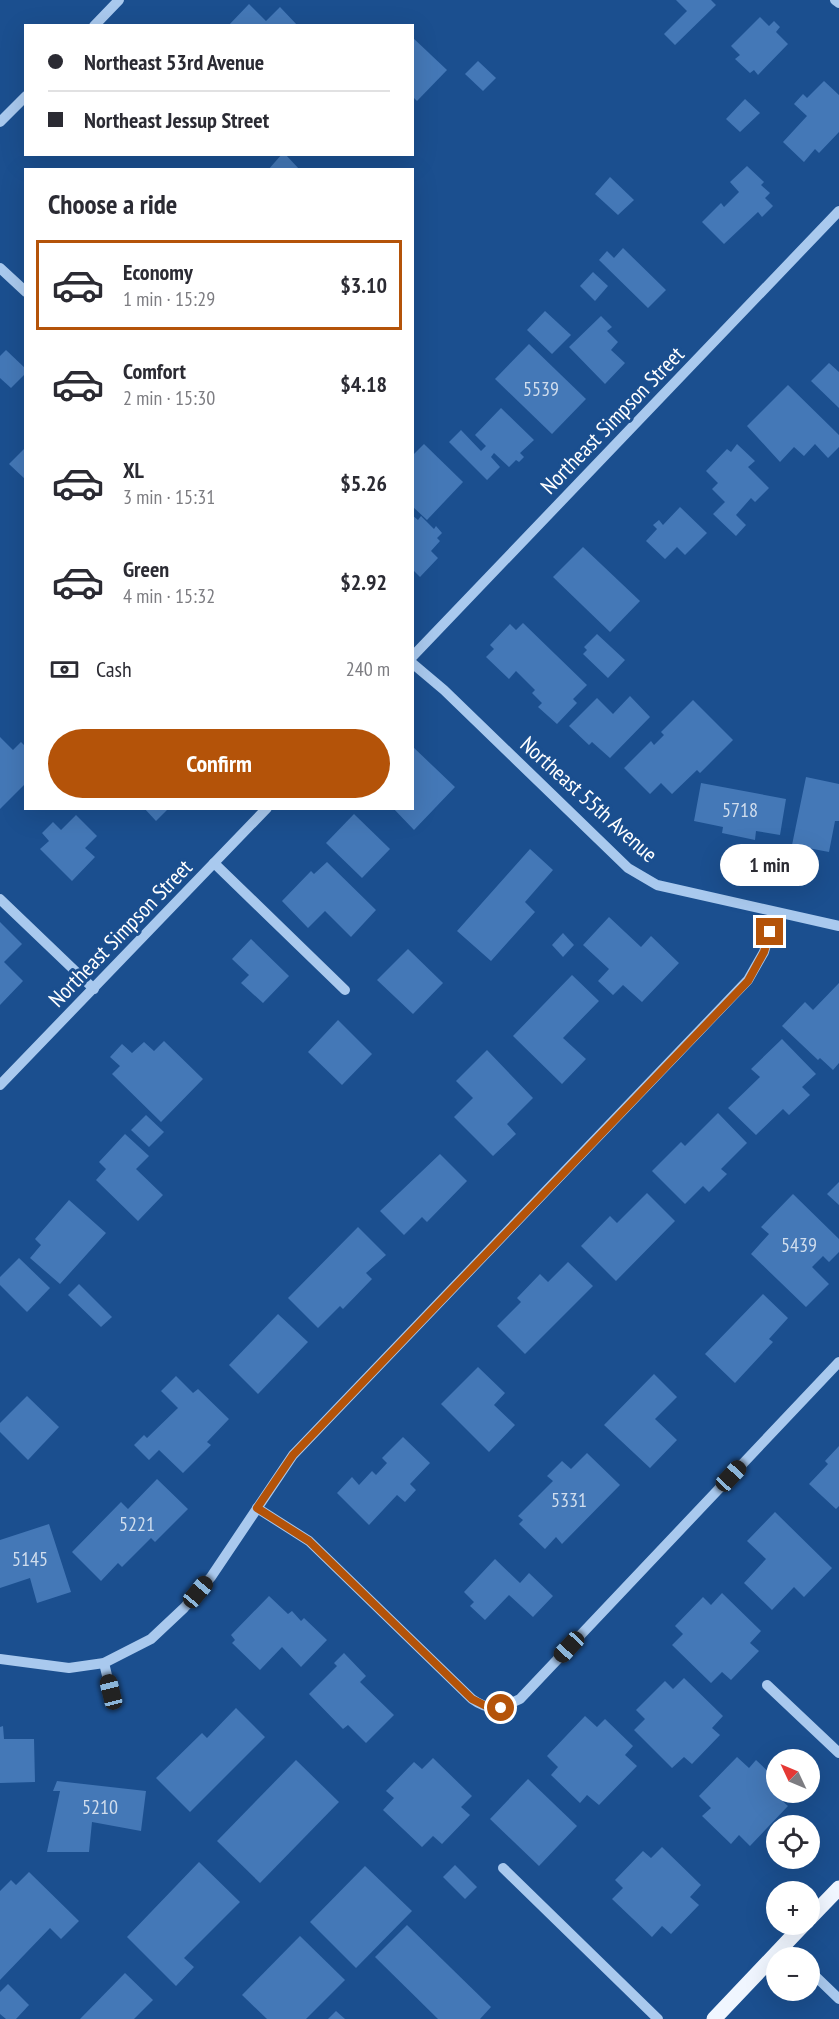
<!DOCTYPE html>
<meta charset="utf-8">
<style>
body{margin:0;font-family:"PT Sans Narrow",sans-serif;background:#f7f7f7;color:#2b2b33;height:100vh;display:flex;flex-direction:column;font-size:22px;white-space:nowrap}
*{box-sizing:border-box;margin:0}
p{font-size:20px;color:#7c7c81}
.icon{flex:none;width:33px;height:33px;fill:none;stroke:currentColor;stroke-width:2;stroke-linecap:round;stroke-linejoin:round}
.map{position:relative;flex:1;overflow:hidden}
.side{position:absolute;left:24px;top:168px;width:390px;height:642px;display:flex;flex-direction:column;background:#fff;border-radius:0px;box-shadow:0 6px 24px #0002}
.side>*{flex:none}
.guide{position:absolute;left:24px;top:24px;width:390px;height:132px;border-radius:0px;box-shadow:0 6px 24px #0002;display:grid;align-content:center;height:132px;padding:0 24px;background:#fff}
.needle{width:39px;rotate:314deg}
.fabs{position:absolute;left:766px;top:1749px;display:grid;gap:12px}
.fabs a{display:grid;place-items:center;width:54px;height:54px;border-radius:50%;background:#fff;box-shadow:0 6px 24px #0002;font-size:30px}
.end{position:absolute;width:27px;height:27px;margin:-14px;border:8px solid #b45309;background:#fff;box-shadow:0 0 0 3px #fff}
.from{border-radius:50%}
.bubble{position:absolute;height:42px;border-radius:21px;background:#fff;box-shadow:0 6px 24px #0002;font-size:20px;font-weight:700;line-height:42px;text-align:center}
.car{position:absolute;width:18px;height:36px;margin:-18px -9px;border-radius:8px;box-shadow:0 0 4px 2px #0007;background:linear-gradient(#222 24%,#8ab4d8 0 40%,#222 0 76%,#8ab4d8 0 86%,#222 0)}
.guide b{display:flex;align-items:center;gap:21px;height:57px;font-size:22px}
.guide b+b{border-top:2px solid #e1e1e2}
.guide i{width:15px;height:15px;background:#2b2b33}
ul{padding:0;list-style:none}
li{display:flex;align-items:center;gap:18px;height:90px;margin:0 12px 9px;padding:0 12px;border:3px solid transparent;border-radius:0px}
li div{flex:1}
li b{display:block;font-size:22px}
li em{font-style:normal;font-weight:700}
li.selected{border-color:#b45309}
li>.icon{width:54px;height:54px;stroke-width:1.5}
h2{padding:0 24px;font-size:27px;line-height:72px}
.pay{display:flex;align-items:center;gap:15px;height:66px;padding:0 24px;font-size:22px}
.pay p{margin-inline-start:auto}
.action{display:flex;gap:12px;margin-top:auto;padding:12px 24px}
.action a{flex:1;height:69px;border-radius:36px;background:#b45309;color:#fff;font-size:24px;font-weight:700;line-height:69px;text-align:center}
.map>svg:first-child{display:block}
.building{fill:#4478b7}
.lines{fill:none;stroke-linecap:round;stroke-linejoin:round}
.minor{stroke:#a9c9ee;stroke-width:10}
.major{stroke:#f0f6ff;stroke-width:15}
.route{stroke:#b45309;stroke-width:8}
.labels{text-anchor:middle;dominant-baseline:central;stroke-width:6;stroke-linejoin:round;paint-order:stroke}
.number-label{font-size:20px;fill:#d0dded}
.street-label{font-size:22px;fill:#fff;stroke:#1b4f8f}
</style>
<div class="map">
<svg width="839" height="2019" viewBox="0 0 839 2019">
<rect width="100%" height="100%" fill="#1b4f8f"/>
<!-- building -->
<g class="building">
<polygon points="676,0 711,0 716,5 675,45 664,34 687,11"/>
<polygon points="249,4 266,21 280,7 298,26 228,26"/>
<polygon points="760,17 769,26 774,21 780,27 776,32 788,44 758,75 754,70 750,73 735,59 740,55 731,46"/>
<polygon points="412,37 447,70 417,101 412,96"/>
<polygon points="478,61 496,78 483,91 465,74"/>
<polygon points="824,81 839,95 839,132 819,153 815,149 804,162 783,142 807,116 794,104 803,94 807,98"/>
<polygon points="745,99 760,113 740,132 726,119"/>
<polygon points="282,154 285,154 300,170 268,170"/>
<polygon points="747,166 764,182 761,185 770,193 765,198 773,206 762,217 758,212 724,244 702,222 721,203 724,207 739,192 730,182"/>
<polygon points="610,177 634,200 618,215 595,194"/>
<polygon points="623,248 666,290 648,308 599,260 607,251 614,258"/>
<polygon points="593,272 608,286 595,301 580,286"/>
<polygon points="545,311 571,335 552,354 527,330"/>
<polygon points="601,316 612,327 607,331 618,342 611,350 625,363 605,384 569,347"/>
<polygon points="529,344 586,399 552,434 495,379"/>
<polygon points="6,350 26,369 26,373 11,388 0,378 0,356"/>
<polygon points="829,363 839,372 839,408 811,381"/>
<polygon points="788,385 839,435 839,447 828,458 815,444 804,456 794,447 780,462 747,426"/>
<polygon points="501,408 534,440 520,453 524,457 519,462 516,460 509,467 494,453 491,457 500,467 487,480 449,442 461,430 481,451 486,446 475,435"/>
<polygon points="424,444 463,482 427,520 412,506 412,456"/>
<polygon points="737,444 755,461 748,467 769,488 755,502 751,498 736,515 746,525 736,536 713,514 725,502 712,489 718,483 706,471 727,449 731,452"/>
<polygon points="26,447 26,480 9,464"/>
<polygon points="680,507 707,533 685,555 677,547 665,559 646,541 657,529 653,525 659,520 663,525"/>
<polygon points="412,515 418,520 421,516 434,529 436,526 442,533 437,538 440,541 431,551 438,558 420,577 412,569"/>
<polygon points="583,547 640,601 610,632 553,577"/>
<polygon points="523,623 587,685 573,699 577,703 557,724 538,707 542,703 532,693 535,690 516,671 509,679 486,657 494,649 490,645 510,624 516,630"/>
<polygon points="597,634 625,660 608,678 583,654 587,650 584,647"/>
<polygon points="630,696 650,717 610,758 592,742 589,745 569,726 597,698 613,714"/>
<polygon points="693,700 733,740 700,773 697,770 672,794 661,783 650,794 624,768 651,741 654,745 664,735 661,732"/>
<polygon points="0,737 13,750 21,742 26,747 26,783 0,809"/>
<polygon points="412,746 455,787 414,830 393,808 412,808"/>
<polygon points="806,777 839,784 839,821 835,821 829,852 792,845"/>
<polygon points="701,783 786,799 780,835 756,831 755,840 722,833 723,827 694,821"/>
<polygon points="144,808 169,808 156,821"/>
<polygon points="354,814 390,849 362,878 326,843"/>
<polygon points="76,815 97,836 85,848 95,857 72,881 40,849 49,841 42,833 53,822 61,830"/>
<polygon points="530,849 553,870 525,902 535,912 491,961 457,931"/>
<polygon points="327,862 376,910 351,937 325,911 308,928 282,901 311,871 314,874"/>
<polygon points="609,917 641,947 651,936 679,963 642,1002 623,985 613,995 598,981 609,969 583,945"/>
<polygon points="0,922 22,944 4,962 23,981 0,1005"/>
<polygon points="563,933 574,945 563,957 552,945"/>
<polygon points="251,939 289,976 263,1003 241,983 249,975 232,959"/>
<polygon points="408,949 443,983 413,1014 377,980"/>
<polygon points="572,975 599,1001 563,1038 586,1059 562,1084 513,1036"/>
<polygon points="839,983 839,1063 833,1070 820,1058 818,1060 782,1026 805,1002 813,1010"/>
<polygon points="338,1020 372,1054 342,1085 308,1052"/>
<polygon points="782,1039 816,1074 802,1087 810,1095 789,1115 783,1109 756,1135 728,1108 760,1077 751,1069"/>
<polygon points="164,1041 203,1079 161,1122 112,1074 120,1066 110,1057 122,1044 132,1053 144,1042 154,1051"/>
<polygon points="487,1050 533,1098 507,1124 516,1134 493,1156 454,1117 473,1098 456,1081"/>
<polygon points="718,1113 747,1143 721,1169 727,1174 709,1192 703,1186 685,1204 652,1171 681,1142 685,1146"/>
<polygon points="146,1115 164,1132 149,1147 131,1130"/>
<polygon points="125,1134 149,1156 136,1169 163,1195 138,1221 96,1180 106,1169 99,1162"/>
<polygon points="440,1154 467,1181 427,1222 422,1217 404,1235 380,1211"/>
<polygon points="839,1182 839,1205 827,1194"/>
<polygon points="647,1193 675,1221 616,1281 581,1246 610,1216 617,1223"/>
<polygon points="793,1194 839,1239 839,1252 829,1262 823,1256 812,1267 829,1284 806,1307 751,1254 769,1234 761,1227"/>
<polygon points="69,1200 106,1233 60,1284 30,1258 41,1245 35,1239"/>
<polygon points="358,1227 386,1255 366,1273 372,1279 343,1309 340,1306 318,1328 288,1298"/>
<polygon points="19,1258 50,1288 27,1312 0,1285 0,1277"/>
<polygon points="568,1262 593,1286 525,1354 497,1326 521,1302 517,1298 540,1274 548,1282"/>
<polygon points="79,1284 112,1317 101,1327 68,1295"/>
<polygon points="763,1294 788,1318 769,1339 773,1342 735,1383 705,1354"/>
<polygon points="278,1314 308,1342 258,1394 229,1365"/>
<polygon points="478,1367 505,1393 494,1405 515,1425 489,1452 441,1404"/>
<polygon points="654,1374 677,1397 655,1419 677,1440 650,1468 604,1425"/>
<polygon points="176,1376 193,1393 198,1389 229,1419 207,1442 211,1445 183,1473 159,1450 149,1460 134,1445 144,1435 147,1438 178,1408 161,1391"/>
<polygon points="27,1396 59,1427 28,1460 0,1432 0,1423"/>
<polygon points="403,1437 430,1463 410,1484 416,1490 405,1502 397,1495 369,1525 337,1493 352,1477 359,1485 372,1471 376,1475 387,1463 382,1458"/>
<polygon points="839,1446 839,1506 836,1509 809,1484 828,1464 825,1461"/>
<polygon points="587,1453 620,1485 562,1544 556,1537 545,1549 519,1524 523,1520 518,1516 553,1481 547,1476 562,1461 571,1469"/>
<polygon points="157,1479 188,1509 155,1542 151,1538 122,1567 118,1563 101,1581 72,1552 121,1502 128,1509"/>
<polygon points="775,1512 832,1568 804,1597 794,1587 772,1610 744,1583 766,1559 747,1541"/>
<polygon points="49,1524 71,1592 37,1603 30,1578 0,1588 0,1540"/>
<polygon points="495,1559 520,1583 529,1573 553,1596 533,1617 509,1595 485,1620 470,1606 474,1602 464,1592"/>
<polygon points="722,1593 761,1631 750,1643 759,1651 731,1680 722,1672 711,1683 672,1645 683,1634 675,1626 703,1597 711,1605"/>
<polygon points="269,1596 288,1614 292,1611 301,1621 304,1618 327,1640 301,1667 282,1647 260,1670 232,1643 235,1640 231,1635"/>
<polygon points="344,1653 366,1676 360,1682 394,1715 366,1743 348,1725 343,1729 309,1694 337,1666 334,1663"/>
<polygon points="684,1678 723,1716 712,1728 720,1735 692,1764 684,1757 672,1768 634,1730 645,1719 636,1710 665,1681 673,1689"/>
<polygon points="236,1708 265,1737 190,1812 156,1778 202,1733 207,1738"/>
<polygon points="585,1716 597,1727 605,1719 633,1746 625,1755 637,1766 599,1805 587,1795 580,1803 551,1775 558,1767 547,1756"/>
<polygon points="3,1726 4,1739 34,1739 35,1782 0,1783 0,1727"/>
<polygon points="737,1757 749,1768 756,1760 777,1780 777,1792 781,1792 777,1796 788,1806 750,1846 739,1835 731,1844 702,1816 711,1808 699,1796"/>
<polygon points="433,1758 472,1796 461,1807 470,1815 442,1844 433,1836 422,1847 383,1810 394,1798 386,1791 414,1762 422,1769"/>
<polygon points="296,1760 339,1802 260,1883 217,1841"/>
<polygon points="528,1779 577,1826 539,1866 490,1819"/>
<polygon points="57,1781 146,1791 141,1831 92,1822 89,1852 47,1852 60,1791 53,1791"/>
<polygon points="662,1847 701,1885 690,1897 699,1905 671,1934 662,1926 652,1937 612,1899 623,1888 615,1880 643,1851 651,1858"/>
<polygon points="199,1862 240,1902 184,1958 194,1967 176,1986 127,1937"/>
<polygon points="455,1865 477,1887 465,1899 443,1877"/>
<polygon points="365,1866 412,1911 356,1968 310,1922"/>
<polygon points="29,1872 79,1921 61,1939 50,1928 0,1980 0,1891 11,1880 16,1885"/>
<polygon points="407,1925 491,2007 480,2019 438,2019 375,1957"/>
<polygon points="300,1936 345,1980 306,2019 267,2019 242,1995"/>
<polygon points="125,1973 153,2000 134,2019 80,2019"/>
<polygon points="8,1984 29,2005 16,2019 6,2019 0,2014 0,1992"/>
<polygon points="336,2011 345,2019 328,2019"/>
</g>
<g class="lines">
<!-- minor -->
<g class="minor">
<polyline points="835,0 839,3"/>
<polyline points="94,26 119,0"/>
<polyline points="0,122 26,96"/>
<polyline points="0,268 26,292"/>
<polyline points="412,657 839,211"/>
<polyline points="412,663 444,690 628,868 657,885 839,926"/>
<polyline points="214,863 345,990"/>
<polyline points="0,899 94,989"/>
<polyline points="0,1085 267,808"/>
<path d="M257,1508L309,1541L472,1699C490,1712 501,1708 520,1699L839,1362"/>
<polyline points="0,1659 69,1668 104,1663 151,1639 184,1608 211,1577 293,1455 748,980 764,952 775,913"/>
<polyline points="104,1663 111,1692"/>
<polyline points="767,1685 839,1753"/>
<polyline points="503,1868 658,2019"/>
<polyline points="784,1945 796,1958"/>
<polyline points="810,1971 839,1999"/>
</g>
<!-- major -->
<g class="major">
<polyline points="810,1918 839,1888"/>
<polyline points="714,2019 804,1924"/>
</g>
</g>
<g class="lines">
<!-- route -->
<polyline class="route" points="501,1708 492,1709 472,1699 309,1541 257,1508 293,1455 748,981 764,952 770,932"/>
</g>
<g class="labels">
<!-- number labels -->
<g class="number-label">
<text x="541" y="389">5539</text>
<text x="740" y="810">5718</text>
<text x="799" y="1245">5439</text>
<text x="569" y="1500">5331</text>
<text x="137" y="1524">5221</text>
<text x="30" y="1559">5145</text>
<text x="100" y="1807">5210</text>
</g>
<!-- street labels -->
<g class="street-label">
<text transform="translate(612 420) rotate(-46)">Northeast Simpson Street</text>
<text transform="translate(589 799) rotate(42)">Northeast 55th Avenue</text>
<text transform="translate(120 933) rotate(-46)">Northeast Simpson Street</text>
</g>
</g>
</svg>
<div class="fabs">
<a><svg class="needle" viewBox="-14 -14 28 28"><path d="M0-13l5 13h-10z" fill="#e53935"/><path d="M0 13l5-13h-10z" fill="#7c7c81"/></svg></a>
<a><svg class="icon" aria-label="locate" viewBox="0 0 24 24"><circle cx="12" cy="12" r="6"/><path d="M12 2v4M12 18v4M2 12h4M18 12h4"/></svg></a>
<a>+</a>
<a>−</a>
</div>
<i class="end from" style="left:501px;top:1708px"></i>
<i class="end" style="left:770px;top:932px"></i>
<div class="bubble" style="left:720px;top:844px;width:99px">1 min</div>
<i class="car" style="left:731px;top:1476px;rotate:43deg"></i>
<i class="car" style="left:198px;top:1592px;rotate:40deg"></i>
<i class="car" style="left:569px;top:1647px;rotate:223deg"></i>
<i class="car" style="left:111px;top:1692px;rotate:346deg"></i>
<div class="guide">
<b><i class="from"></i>Northeast 53rd Avenue</b>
<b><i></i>Northeast Jessup Street</b>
</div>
<section class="side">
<h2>Choose a ride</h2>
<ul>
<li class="selected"><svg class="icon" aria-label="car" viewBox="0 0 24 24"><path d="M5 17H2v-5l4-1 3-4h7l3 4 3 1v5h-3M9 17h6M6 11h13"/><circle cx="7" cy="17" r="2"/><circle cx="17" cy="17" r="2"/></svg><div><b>Economy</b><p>1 min · 15:29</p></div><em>$3.10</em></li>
<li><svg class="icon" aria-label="car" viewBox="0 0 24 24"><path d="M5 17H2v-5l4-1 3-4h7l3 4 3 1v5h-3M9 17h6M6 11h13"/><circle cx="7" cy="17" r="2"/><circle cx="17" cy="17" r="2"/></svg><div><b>Comfort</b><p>2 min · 15:30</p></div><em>$4.18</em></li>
<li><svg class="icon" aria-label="car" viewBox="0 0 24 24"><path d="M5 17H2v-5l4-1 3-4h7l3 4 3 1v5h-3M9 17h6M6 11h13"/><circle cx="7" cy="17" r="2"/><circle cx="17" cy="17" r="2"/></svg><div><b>XL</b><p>3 min · 15:31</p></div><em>$5.26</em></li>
<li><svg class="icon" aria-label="car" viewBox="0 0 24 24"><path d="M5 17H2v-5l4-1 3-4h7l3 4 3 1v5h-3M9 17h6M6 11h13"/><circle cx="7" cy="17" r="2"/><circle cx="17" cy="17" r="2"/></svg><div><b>Green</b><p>4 min · 15:32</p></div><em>$2.92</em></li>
</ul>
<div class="pay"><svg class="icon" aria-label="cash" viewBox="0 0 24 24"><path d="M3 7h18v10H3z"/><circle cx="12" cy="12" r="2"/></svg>Cash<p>240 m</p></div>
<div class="action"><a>Confirm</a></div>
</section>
</div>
